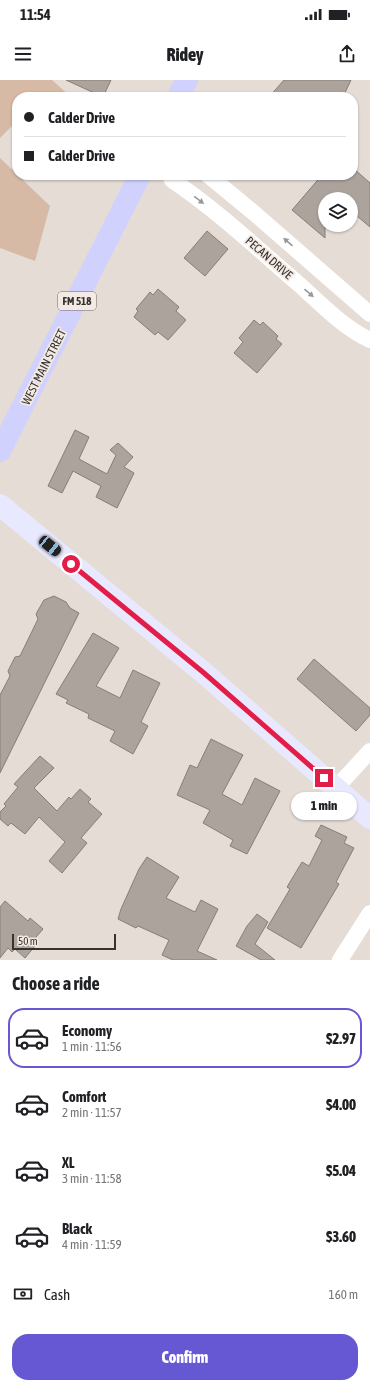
<!DOCTYPE html>
<meta charset="utf-8">
<style>
body{margin:0;font-family:"Asap Condensed",sans-serif;background:#f2f2f2;color:#202124;height:100vh;display:flex;flex-direction:column;font-size:15px;white-space:nowrap}
*{box-sizing:border-box;margin:0}
p{font-size:13px;color:#757577}
.icon{flex:none;width:22px;height:22px;fill:none;stroke:currentColor;stroke-width:2;stroke-linecap:round;stroke-linejoin:round}
.map{position:relative;height:880px;overflow:hidden}
.details{display:flex;flex-direction:column;background:#fff;flex:1}
.details>*{flex:none}
.hud{position:absolute;left:12px;top:12px;width:346px;height:88px;border-radius:16px;box-shadow:0 1px 3px #0004;display:grid;align-content:center;height:88px;padding:0 12px;background:#fff}
.fabs{position:absolute;left:318px;top:112px;display:grid;gap:8px}
.fabs a{display:grid;place-items:center;width:40px;height:40px;border-radius:50%;background:#fff;box-shadow:0 1px 3px #0004;font-size:20px}
.scale{position:absolute;left:12px;bottom:10px;width:104px;box-sizing:border-box;padding-left:4px;border:2px solid #363230;border-top:0;font-size:11px;line-height:14px;white-space:nowrap;color:#363230;-webkit-text-stroke:3px #f3eae3;paint-order:stroke}
.end{position:absolute;width:18px;height:18px;margin:-9px;border:5px solid #e11d48;background:#fff;box-shadow:0 0 0 2px #fff}
.from{border-radius:50%}
.bubble{position:absolute;height:28px;border-radius:14px;background:#fff;box-shadow:0 1px 3px #0004;font-size:13px;font-weight:800;line-height:28px;text-align:center}
.car{position:absolute;width:12px;height:24px;margin:-12px -6px;border-radius:5px;box-shadow:0 0 3px 1px #0007;background:linear-gradient(#222 24%,#8ab4d8 0 40%,#222 0 76%,#8ab4d8 0 86%,#222 0)}
.hud b{display:flex;align-items:center;gap:14px;height:38px;font-size:15px}
.hud b+b{border-top:1px solid #e0e0e0}
.hud i{width:10px;height:10px;background:#202124}
ul{padding:0;list-style:none}
li{display:flex;align-items:center;gap:12px;height:60px;margin:0 8px 6px;padding:0 4px;border:2px solid transparent;border-radius:16px}
li div{flex:1}
li b{display:block;font-size:15px}
li em{font-style:normal;font-weight:800}
li.current{border-color:#6658d2}
li>.icon{width:36px;height:36px;stroke-width:1.5}
h2{padding:0 12px;font-size:18px;line-height:48px}
.pay{display:flex;align-items:center;gap:10px;height:44px;padding:0 12px;font-size:15px}
.pay p{margin-inline-start:auto}
.primary-button{display:flex;gap:8px;margin-top:auto;padding:8px 12px}
.primary-button a{flex:1;height:46px;border-radius:16px;background:#6658d2;color:#fff;font-size:16px;font-weight:800;line-height:46px;text-align:center}
.status{display:flex;justify-content:space-between;align-items:center;height:28px;padding:0 20px;background:#fff;direction:ltr}
.status svg{height:11px;fill:currentColor}
header{display:flex;justify-content:space-between;align-items:center;height:52px;padding:0 12px;background:#fff;font-size:18px;font-weight:800}
.map>svg:first-child{display:block}
.green{fill:#d6baa5}
.building{fill:#aca39d;stroke:#867e78}
.lines{fill:none;stroke-linecap:round;stroke-linejoin:round}
.street{stroke:#fff;stroke-width:16}
.secondary{stroke:#e8e8fe;stroke-width:22}
.primary{stroke:#d1d1fd;stroke-width:22}
.oneway{fill:#9a9898}
.route{stroke:#e11d48;stroke-width:5}
.labels{text-anchor:middle;dominant-baseline:central;stroke-width:3.5;stroke-linejoin:round;paint-order:stroke}
.shield{fill:#f3eae3;stroke:#6f6966;stroke-width:1}
.shield-label{font-size:11px;font-weight:bold;fill:#363230}
.street-label{font-size:12px;fill:#363230;stroke:#f3eae3}
</style>
<div class="status"><b>11:54</b><svg viewBox="0 0 49 12"><path d="M0 12V9h3v3zM5 12V6h3v6zM10 12V3h3v9zM15 12V0h3v12zM26 1h20v11H26zM47 4h2v5h-2z"/></svg></div>
<header><svg class="icon" aria-label="menu" viewBox="0 0 24 24"><path d="M4 6h16M4 12h16M4 18h16"/></svg>Ridey<svg class="icon" aria-label="share" viewBox="0 0 24 24"><path d="M12 15V3M7 8l5-5 5 5M5 13v7h14v-7"/></svg></header>
<div class="map">
<svg width="370" height="880" viewBox="0 0 370 880">
<rect width="100%" height="100%" fill="#e5dcd6"/>
<!-- green -->
<g class="green">
<polygon points="0,0 52,0 71,17 17,17 17,41 0,58"/>
<polygon points="0,78 50,126 35,181 0,168"/>
</g>
<!-- building -->
<g class="building">
<polygon points="66,0 111,0 103,17"/>
<polygon points="284,0 351,0 343,17 269,17"/>
<polygon points="353,88 370,103 370,147 351,131 351,119 325,119 325,158 292,130 322,95 353,95"/>
<polygon points="207,151 228,169 205,196 184,178"/>
<polygon points="158,209 179,227 176,231 186,240 168,260 158,252 155,255 134,237 138,231 136,229 150,212 153,215"/>
<polygon points="254,240 260,245 263,242 278,256 276,259 282,264 257,293 234,273 243,262 239,258"/>
<polygon points="75,350 89,357 79,379 107,394 116,375 110,370 118,363 133,377 124,387 134,393 117,428 96,417 101,406 73,391 62,413 48,406"/>
<polygon points="54,516 66,522 70,528 79,533 0,693 0,615 10,596 8,591 15,577 20,576 38,539 36,534 44,520"/>
<polygon points="93,553 119,568 96,606 120,618 133,590 160,603 141,642 148,646 133,674 110,661 115,651 88,638 89,634 66,623 68,620 56,614"/>
<polygon points="314,579 370,628 370,635 356,651 297,599"/>
<polygon points="211,659 243,675 222,714 242,725 255,698 280,711 247,774 230,766 233,760 203,743 210,730 177,715 190,685 197,688"/>
<polygon points="40,676 54,688 34,708 57,731 69,717 71,719 80,709 91,719 88,722 102,734 81,758 87,763 62,793 49,781 65,762 39,737 25,754 11,743 8,746 0,739 0,732 6,726 4,724 18,707 14,704"/>
<polygon points="321,745 347,757 344,763 354,768 336,802 339,804 301,868 267,848 290,809 287,807 302,782 309,786 322,760 315,756"/>
<polygon points="147,777 179,797 166,818 195,832 201,820 218,829 197,871 217,880 173,880 162,875 169,860 138,846 136,848 118,839 121,829 139,789"/>
<polygon points="5,821 28,841 30,838 43,849 31,863 35,866 25,878 15,869 12,872 8,868 0,878 0,827"/>
<polygon points="257,834 268,842 255,864 275,880 261,880 236,866 247,846"/>
</g>
<g class="lines">
<!-- street -->
<g class="street">
<path d="M170,95L172,100C218,131 259,170 301,206C322,225 344,248 370,260"/>
<polyline points="208,95 254,133 370,234"/>
<polyline points="336,708 370,671"/>
<polyline points="340,880 370,833"/>
</g>
<!-- secondary -->
<polyline class="secondary" points="0,425 204,593 370,738"/>
<!-- primary -->
<g class="primary">
<polyline points="178,17 187,0"/>
<polyline points="0,371 140,95"/>
</g>
</g>
<!-- one-way arrows -->
<defs><path id="oneway-solid" d="M-6-.8H1V-3.2L6.5 0L1 3.2V.8H-6Z"/></defs>
<g class="oneway">
<use href="#oneway-solid" transform="translate(199 120) rotate(37)"/>
<use href="#oneway-solid" transform="translate(288 162) rotate(-139)"/>
<use href="#oneway-solid" transform="translate(309 213) rotate(41)"/>
</g>
<g class="lines">
<!-- route -->
<polyline class="route" points="71,484 204,593 324,698"/>
</g>
<g class="labels">
<!-- shield labels -->
<rect class="shield" x="58" y="212" width="38" height="18" rx="3"/>
<g class="shield-label">
<text x="77" y="221">FM 518</text>
</g>
<!-- street labels -->
<g class="street-label">
<text transform="translate(269 178) rotate(41)">PECAN DRIVE</text>
<text transform="translate(44 287) rotate(-63)">WEST MAIN STREET</text>
</g>
</g>
</svg>
<div class="fabs">
<a><svg class="icon" aria-label="layers" viewBox="0 0 24 24"><path d="M12 4l9 5-9 5-9-5zM3 14l9 5 9-5"/></svg></a>
</div>
<div class="scale">50 m</div>
<i class="end from" style="left:71px;top:484px"></i>
<i class="end" style="left:324px;top:698px"></i>
<div class="bubble" style="left:291px;top:712px;width:66px">1 min</div>
<i class="car" style="left:50px;top:466px;rotate:129deg"></i>
<div class="hud">
<b><i class="from"></i>Calder Drive</b>
<b><i></i>Calder Drive</b>
</div>
</div>
<section class="details">
<h2>Choose a ride</h2>
<ul>
<li class="current"><svg class="icon" aria-label="car" viewBox="0 0 24 24"><path d="M5 17H2v-5l4-1 3-4h7l3 4 3 1v5h-3M9 17h6M6 11h13"/><circle cx="7" cy="17" r="2"/><circle cx="17" cy="17" r="2"/></svg><div><b>Economy</b><p>1 min · 11:56</p></div><em>$2.97</em></li>
<li><svg class="icon" aria-label="car" viewBox="0 0 24 24"><path d="M5 17H2v-5l4-1 3-4h7l3 4 3 1v5h-3M9 17h6M6 11h13"/><circle cx="7" cy="17" r="2"/><circle cx="17" cy="17" r="2"/></svg><div><b>Comfort</b><p>2 min · 11:57</p></div><em>$4.00</em></li>
<li><svg class="icon" aria-label="car" viewBox="0 0 24 24"><path d="M5 17H2v-5l4-1 3-4h7l3 4 3 1v5h-3M9 17h6M6 11h13"/><circle cx="7" cy="17" r="2"/><circle cx="17" cy="17" r="2"/></svg><div><b>XL</b><p>3 min · 11:58</p></div><em>$5.04</em></li>
<li><svg class="icon" aria-label="car" viewBox="0 0 24 24"><path d="M5 17H2v-5l4-1 3-4h7l3 4 3 1v5h-3M9 17h6M6 11h13"/><circle cx="7" cy="17" r="2"/><circle cx="17" cy="17" r="2"/></svg><div><b>Black</b><p>4 min · 11:59</p></div><em>$3.60</em></li>
</ul>
<div class="pay"><svg class="icon" aria-label="cash" viewBox="0 0 24 24"><path d="M3 7h18v10H3z"/><circle cx="12" cy="12" r="2"/></svg>Cash<p>160 m</p></div>
<div class="primary-button"><a>Confirm</a></div>
</section>
